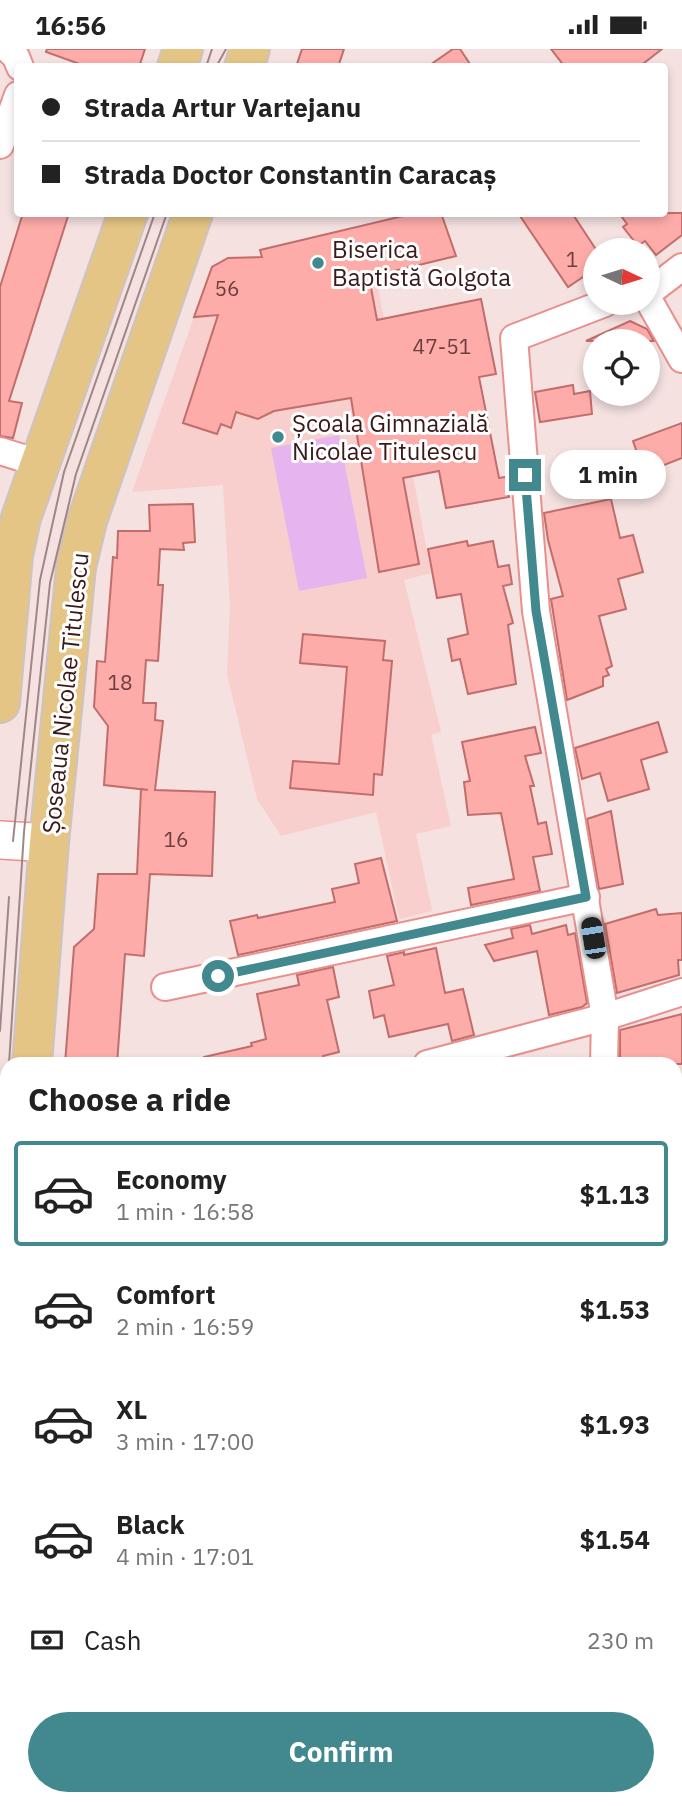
<!DOCTYPE html>
<meta charset="utf-8">
<style>
body{margin:0;font-family:"IBM Plex Sans",sans-serif;background:#f2f2f2;color:#222;height:100vh;display:flex;flex-direction:column;font-size:26px;white-space:nowrap}
*{box-sizing:border-box;margin:0}
p{font-size:23px;color:#767676}
.icon{flex:none;width:38px;height:38px;fill:none;stroke:currentColor;stroke-width:2;stroke-linecap:round;stroke-linejoin:round}
.map{position:relative;flex:1;overflow:hidden}
.side{position:absolute;left:0px;top:1008px;width:682px;height:749px;display:flex;flex-direction:column;background:#fff;border-radius:21px 21px 0 0;box-shadow:0 4px 10px #0003}
.side>*{flex:none}
.banner{position:absolute;left:14px;top:14px;width:654px;height:154px;border-radius:7px;box-shadow:0 4px 10px #0003;display:grid;align-content:center;height:154px;padding:0 28px;background:#fff}
.needle{width:46px;rotate:94deg}
.buttons{position:absolute;left:583px;top:189px;display:grid;gap:14px}
.buttons a{display:grid;place-items:center;width:77px;height:77px;border-radius:50%;background:#fff;box-shadow:0 4px 10px #0003;font-size:35px}
.end{position:absolute;width:32px;height:32px;margin:-16px;border:9px solid #41898e;background:#fff;box-shadow:0 0 0 4px #fff}
.from{border-radius:50%}
.bubble{position:absolute;height:49px;border-radius:24px;background:#fff;box-shadow:0 4px 10px #0003;font-size:23px;font-weight:700;line-height:49px;text-align:center}
.car{position:absolute;width:21px;height:42px;margin:-21px -10px;border-radius:9px;box-shadow:0 0 5px 2px #0007;background:linear-gradient(#222 24%,#8ab4d8 0 40%,#222 0 76%,#8ab4d8 0 86%,#222 0)}
.banner b{display:flex;align-items:center;gap:24px;height:66px;font-size:26px}
.banner b+b{border-top:2px solid #e0e0e0}
.banner i{width:18px;height:18px;background:#222}
ul{padding:0;list-style:none}
li{display:flex;align-items:center;gap:21px;height:105px;margin:0 14px 10px;padding:0 14px;border:4px solid transparent;border-radius:7px}
li div{flex:1}
li b{display:block;font-size:26px}
li em{font-style:normal;font-weight:700}
li.selected{border-color:#41898e}
li>.icon{width:63px;height:63px;stroke-width:1.5}
h2{padding:0 28px;font-size:32px;line-height:84px}
.pay{display:flex;align-items:center;gap:18px;height:77px;padding:0 28px;font-size:26px}
.pay p{margin-inline-start:auto}
.primary-button{display:flex;gap:14px;margin-top:auto;padding:14px 28px}
.primary-button a{flex:1;height:80px;border-radius:42px;background:#41898e;color:#fff;font-size:28px;font-weight:700;line-height:80px;text-align:center}
.status{display:flex;justify-content:space-between;align-items:center;height:49px;padding:0 35px;background:#fff;direction:ltr}
.status svg{height:19px;fill:currentColor}
.map>svg:first-child{display:block}
.built{fill:#f8cfcc}
.pitch{fill:#e6b4ee}
.building{fill:#feaca9;stroke:#c16d6b;stroke-width:2}
.lines{fill:none;stroke-linecap:round;stroke-linejoin:round}
.street-casing{stroke:#e8908e;stroke-width:30}
.secondary-casing{stroke:#e8908e;stroke-width:40}
.primary-casing{stroke:#ccc3c3;stroke-width:42}
.street{stroke:#fff;stroke-width:26}
.secondary{stroke:#fff;stroke-width:37}
.primary{stroke:#e4c585;stroke-width:38}
.tram{stroke:#a08686;stroke-width:2}
.route{stroke:#41898e;stroke-width:9}
.poi-dot{fill:#41898e;stroke:#fff;stroke-width:2.5}
.labels{text-anchor:middle;dominant-baseline:central;stroke-width:6;stroke-linejoin:round;paint-order:stroke}
.number-label{font-size:21px;fill:#6c3e3d}
.poi-label{font-size:24px;fill:#3b1919;stroke:#fff;text-anchor:start}
.street-label{font-size:24px;fill:#3b1919;stroke:#fff}
</style>
<div class="status"><b>16:56</b><svg viewBox="0 0 49 12"><path d="M0 12V9h3v3zM5 12V6h3v6zM10 12V3h3v9zM15 12V0h3v12zM26 1h20v11H26zM47 4h2v5h-2z"/></svg></div>
<div class="map">
<svg width="682" height="1757" viewBox="0 0 682 1757">
<rect width="100%" height="100%" fill="#f4e1e0"/>
<!-- built -->
<g class="built">
<polygon points="376,227 431,524 404,531 441,683 431,686 451,777 416,785 432,862 399,870 376,763 281,787 257,750 227,625 230,557 223,436 132,443 194,268 252,262 252,256"/>
<polygon points="676,1301 682,1301 682,1475 676,1476"/>
<polygon points="676,1533 682,1533 682,1757 153,1757 153,1750 676,1750"/>
</g>
<!-- pitch -->
<polygon class="pitch" points="339,386 367,529 299,542 271,399"/>
<!-- building -->
<g class="building">
<polygon points="47,0 145,0 139,18 88,18 46,3"/>
<polygon points="302,0 344,0 338,18 296,18"/>
<polygon points="453,0 460,0 472,18 427,18"/>
<polygon points="551,0 662,0 639,18 565,18"/>
<polygon points="23,164 69,164 9,352 22,354 13,389 0,387 0,238"/>
<polygon points="403,164 441,164 456,207 369,228 377,271 481,250 496,325 479,328 499,429 506,428 509,448 446,459 439,422 403,429 419,515 379,523 351,349 274,362 258,370 236,363 231,379 221,375 217,385 183,374 218,266 194,268 212,218 228,209 262,208 260,201 403,167"/>
<polygon points="518,164 572,164 595,199 595,220 568,238"/>
<polygon points="619,164 682,164 682,186 656,206 645,192 638,197 623,178 627,175"/>
<polygon points="630,272 647,280 654,292 586,292"/>
<polygon points="573,336 574,345 590,342 592,365 540,373 535,343"/>
<polygon points="682,374 682,409 644,424 633,392"/>
<polygon points="611,450 620,489 633,486 643,523 618,530 626,560 599,567 612,617 606,620 609,626 603,628 603,637 567,651 551,550 563,547 548,491 544,464"/>
<polygon points="193,455 195,493 183,494 184,501 160,500 158,536 163,536 158,612 146,611 143,654 156,654 155,671 163,672 155,741 215,743 212,827 150,825 144,907 125,905 117,1015 65,1015 74,898 94,880 98,825 137,825 141,740 148,741 104,736 108,677 94,658 97,612 105,613 113,508 117,509 118,482 150,482 149,456"/>
<polygon points="467,492 468,497 493,492 498,518 509,516 512,535 503,537 513,574 508,576 516,635 468,645 460,610 452,612 448,590 468,585 461,545 437,549 428,500"/>
<polygon points="303,585 385,592 383,611 392,612 382,726 374,725 373,746 290,739 293,712 339,715 347,618 300,614"/>
<polygon points="658,673 667,703 641,711 649,740 608,752 600,724 582,730 575,699"/>
<polygon points="535,678 541,704 525,707 534,737 530,737 538,775 546,773 552,805 533,808 540,842 471,856 468,839 514,830 501,764 468,766 464,733 470,732 462,693"/>
<polygon points="611,762 623,835 599,840 587,770"/>
<polygon points="381,809 397,872 238,906 230,872 257,866 258,869 335,853 332,840 359,834 355,815"/>
<polygon points="656,860 658,866 682,864 682,911 678,911 679,926 617,944 605,875"/>
<polygon points="530,876 532,885 566,876 568,886 575,884 587,954 582,958 549,966 537,902 494,912 485,896 513,889 511,880"/>
<polygon points="436,899 445,944 463,940 474,986 452,992 448,975 389,988 384,966 374,969 369,942 394,936 387,907 404,903 404,906"/>
<polygon points="333,918 339,948 327,951 339,1003 323,1007 325,1015 205,1015 204,1008 252,997 251,994 266,990 257,945 299,936 297,926"/>
<polygon points="682,965 682,1015 620,1015 620,981"/>
</g>
<g class="lines">
<!-- street casing -->
<g class="street-casing">
<g id="street">
<polyline points="8,0 16,8 20,18"/>
<polyline points="0,96 18,46"/>
<polyline points="648,244 682,218"/>
<polyline points="648,250 682,310"/>
<polyline points="0,402 39,414"/>
<polyline points="165,938 586,848"/>
<polyline points="427,1015 605,968 682,943"/>
<polyline points="604,1015 605,968 536,562 514,289 605,254"/>
<polyline points="676,1148 682,1147"/>
</g>
</g>
<!-- secondary casing -->
<g class="secondary-casing">
<g id="secondary">
<polyline points="0,791 49,794"/>
<polyline points="676,1522 682,1521"/>
<polyline points="0,1623 7,1622"/>
</g>
</g>
<!-- primary casing -->
<g class="primary-casing">
<g id="primary">
<polyline points="177,18 183,0"/>
<polyline points="244,18 250,0"/>
<polyline points="0,654 13,506 21,469 128,164"/>
<polyline points="32,1015 49,794 76,518 87,472 193,164"/>
<polyline points="0,1445 7,1332"/>
</g>
</g>
<!-- street -->
<use href="#street" class="street"/>
<!-- secondary -->
<use href="#secondary" class="secondary"/>
<!-- primary -->
<use href="#primary" class="primary"/>
<!-- tram -->
<g class="tram">
<polyline points="206,18 212,0"/>
<polyline points="216,18 226,0"/>
<polyline points="13,792 40,531 64,423 155,164"/>
<polyline points="0,982 9,848"/>
<polyline points="9,1015 24,783 50,534 76,425 167,164"/>
<polyline points="0,1148 7,1041"/>
</g>
</g>
<g class="lines">
<!-- route -->
<polyline class="route" points="218,927 586,848 536,562 525,426"/>
</g>
<!-- markers -->
<g class="poi-dot">
<circle cx="318" cy="214" r="7"/>
<circle cx="278" cy="388" r="7"/>
</g>
<g class="labels">
<!-- number labels -->
<g class="number-label">
<text x="572" y="210">1</text>
<text x="227" y="239">56</text>
<text x="442" y="297">47-51</text>
<text x="120" y="633">18</text>
<text x="176" y="790">16</text>
</g>
<!-- poi labels -->
<g class="poi-label">
<text x="332" y="200">Biserica<tspan x="332" dy="28">Baptistă Golgota</tspan></text>
<text x="292" y="374">Școala Gimnazială<tspan x="292" dy="28">Nicolae Titulescu</tspan></text>
</g>
<!-- street labels -->
<g class="street-label">
<text transform="translate(65 644) rotate(-84)">Șoseaua Nicolae Titulescu</text>
</g>
</g>
</svg>
<div class="buttons">
<a><svg class="needle" viewBox="-14 -14 28 28"><path d="M0-13l5 13h-10z" fill="#e53935"/><path d="M0 13l5-13h-10z" fill="#767676"/></svg></a>
<a><svg class="icon" aria-label="locate" viewBox="0 0 24 24"><circle cx="12" cy="12" r="6"/><path d="M12 2v4M12 18v4M2 12h4M18 12h4"/></svg></a>
</div>
<i class="end from" style="left:218px;top:927px"></i>
<i class="end" style="left:525px;top:426px"></i>
<div class="bubble" style="left:550px;top:401px;width:116px">1 min</div>
<i class="car" style="left:593px;top:889px;rotate:351deg"></i>
<div class="banner">
<b><i class="from"></i>Strada Artur Vartejanu</b>
<b><i></i>Strada Doctor Constantin Caracaș</b>
</div>
<section class="side">
<h2>Choose a ride</h2>
<ul>
<li class="selected"><svg class="icon" aria-label="car" viewBox="0 0 24 24"><path d="M5 17H2v-5l4-1 3-4h7l3 4 3 1v5h-3M9 17h6M6 11h13"/><circle cx="7" cy="17" r="2"/><circle cx="17" cy="17" r="2"/></svg><div><b>Economy</b><p>1 min · 16:58</p></div><em>$1.13</em></li>
<li><svg class="icon" aria-label="car" viewBox="0 0 24 24"><path d="M5 17H2v-5l4-1 3-4h7l3 4 3 1v5h-3M9 17h6M6 11h13"/><circle cx="7" cy="17" r="2"/><circle cx="17" cy="17" r="2"/></svg><div><b>Comfort</b><p>2 min · 16:59</p></div><em>$1.53</em></li>
<li><svg class="icon" aria-label="car" viewBox="0 0 24 24"><path d="M5 17H2v-5l4-1 3-4h7l3 4 3 1v5h-3M9 17h6M6 11h13"/><circle cx="7" cy="17" r="2"/><circle cx="17" cy="17" r="2"/></svg><div><b>XL</b><p>3 min · 17:00</p></div><em>$1.93</em></li>
<li><svg class="icon" aria-label="car" viewBox="0 0 24 24"><path d="M5 17H2v-5l4-1 3-4h7l3 4 3 1v5h-3M9 17h6M6 11h13"/><circle cx="7" cy="17" r="2"/><circle cx="17" cy="17" r="2"/></svg><div><b>Black</b><p>4 min · 17:01</p></div><em>$1.54</em></li>
</ul>
<div class="pay"><svg class="icon" aria-label="cash" viewBox="0 0 24 24"><path d="M3 7h18v10H3z"/><circle cx="12" cy="12" r="2"/></svg>Cash<p>230 m</p></div>
<div class="primary-button"><a>Confirm</a></div>
</section>
</div>
